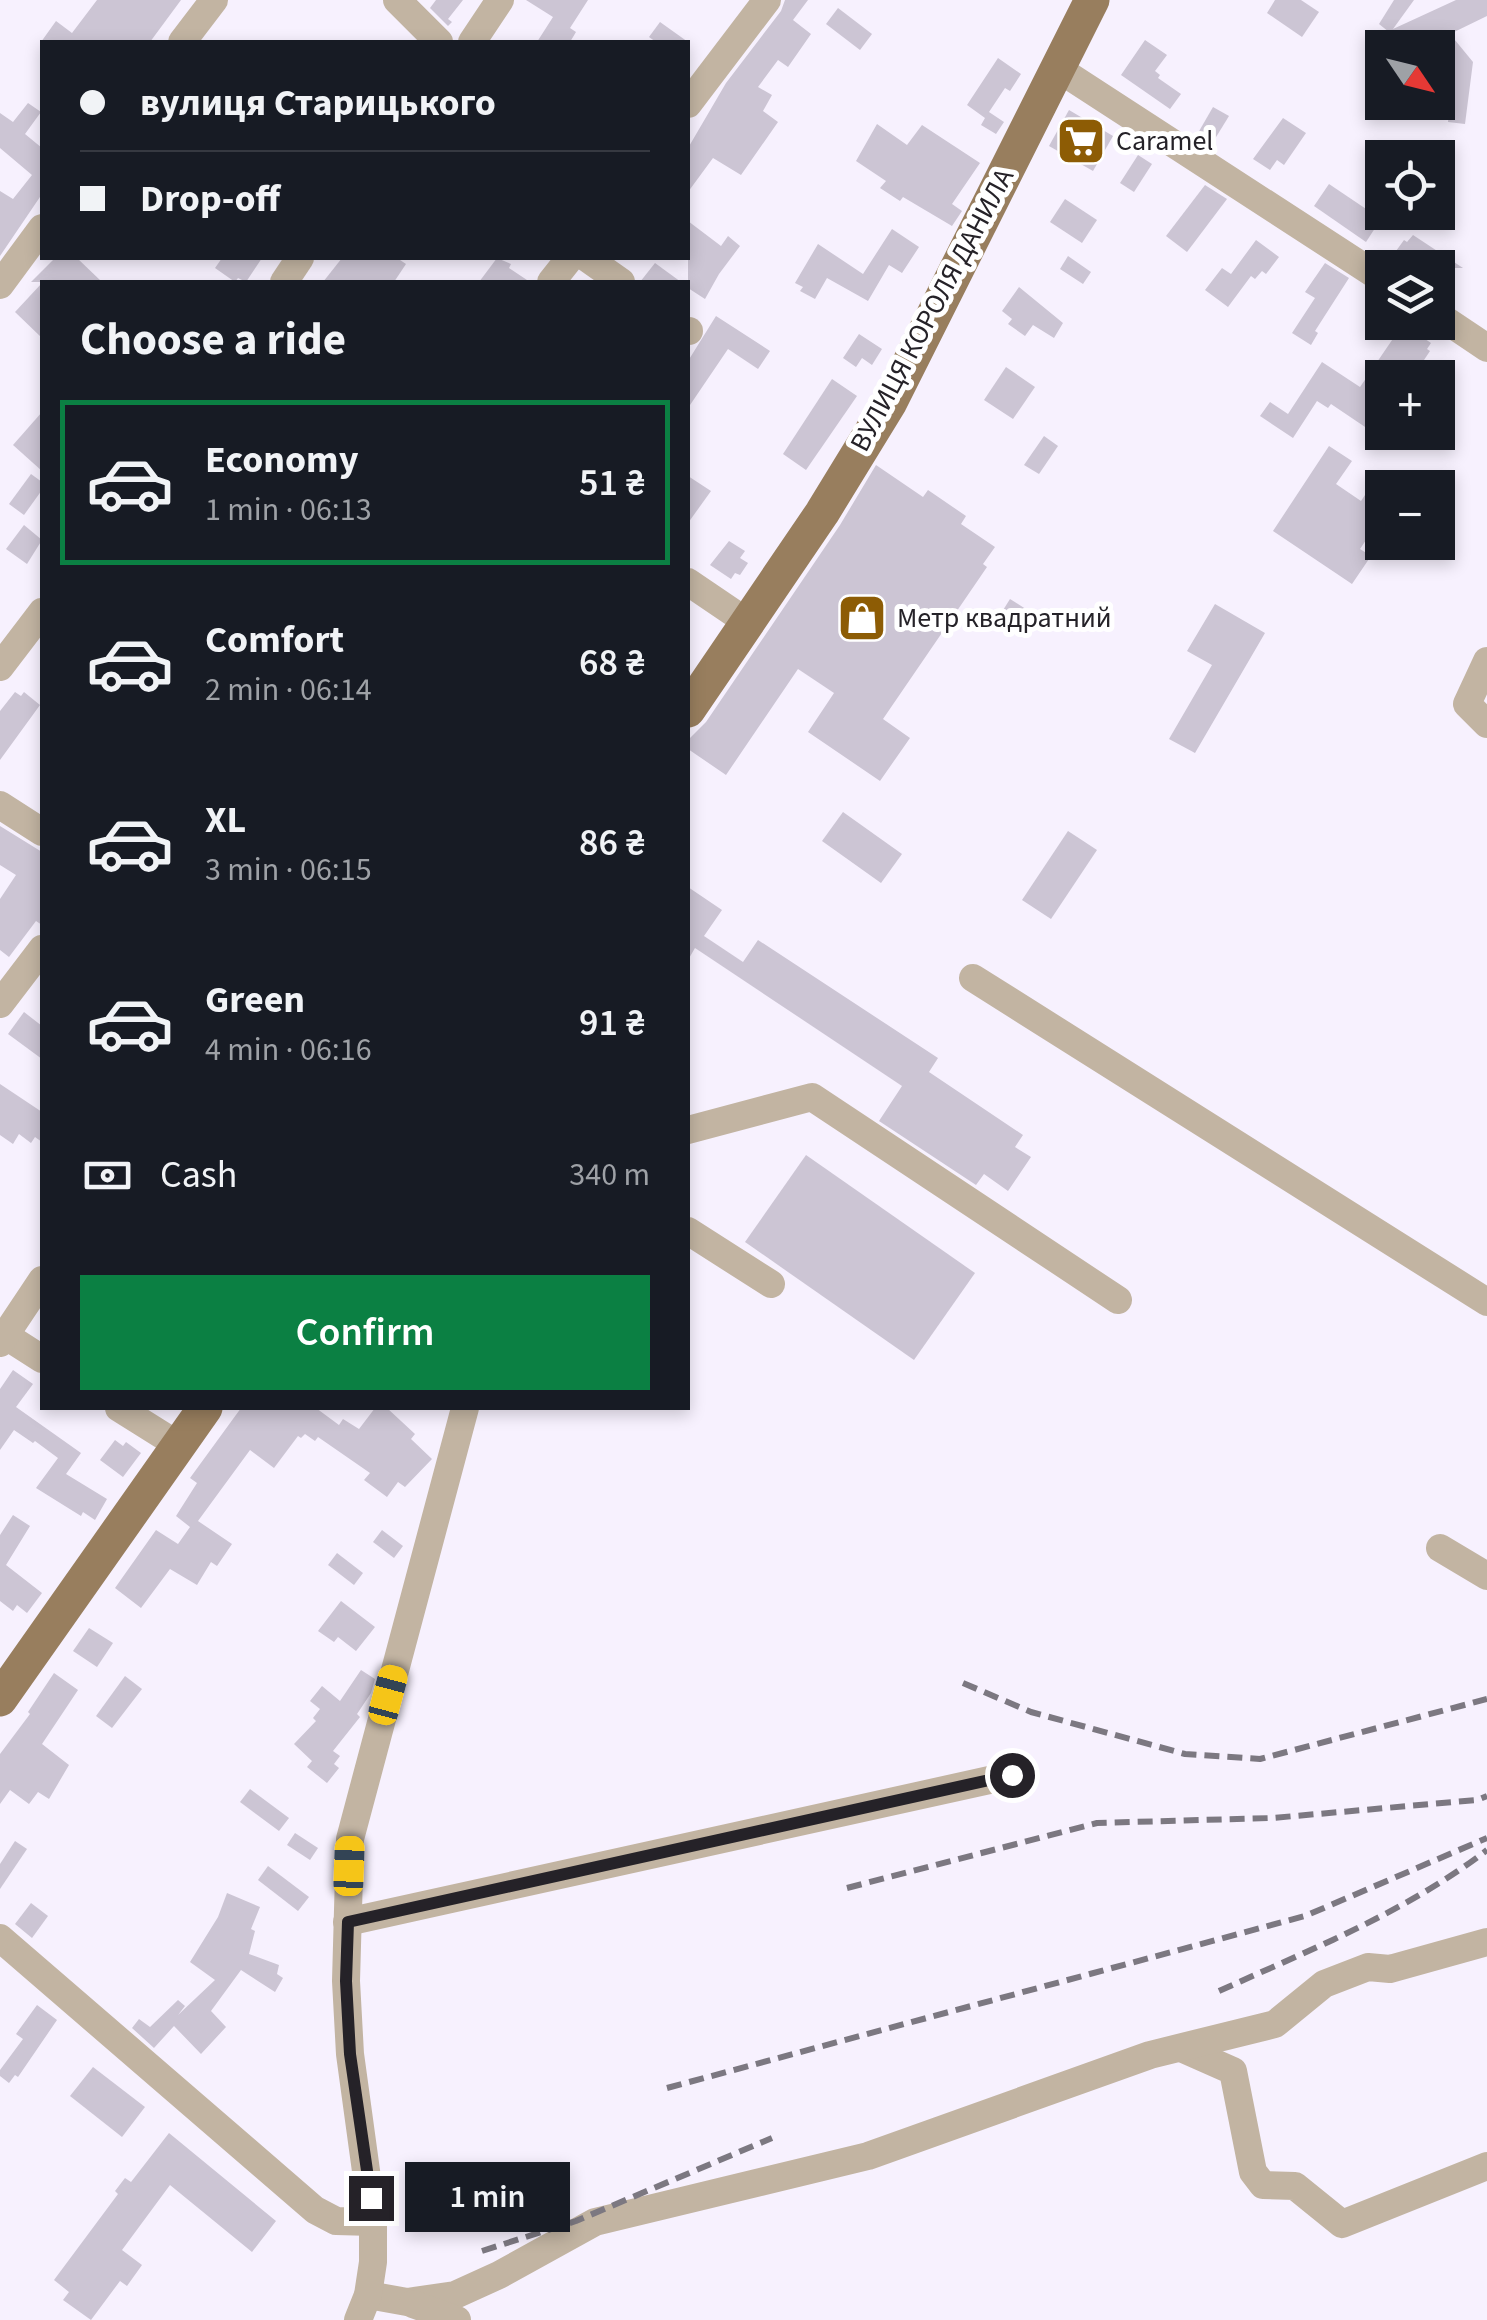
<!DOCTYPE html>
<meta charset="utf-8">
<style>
body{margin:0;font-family:"Source Sans 3",sans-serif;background:#20242c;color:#f1f3f6;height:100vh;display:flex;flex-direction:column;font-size:38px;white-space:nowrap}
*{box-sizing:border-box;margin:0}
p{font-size:32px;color:#9ea1a6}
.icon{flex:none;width:55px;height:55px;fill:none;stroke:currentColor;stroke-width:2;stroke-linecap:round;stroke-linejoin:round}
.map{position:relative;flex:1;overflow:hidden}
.panel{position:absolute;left:40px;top:280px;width:650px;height:1130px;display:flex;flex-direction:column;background:#171b24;border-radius:0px;box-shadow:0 5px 15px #0003}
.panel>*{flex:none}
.banner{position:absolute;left:40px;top:40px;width:650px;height:220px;border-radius:0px;box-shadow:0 5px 15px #0003;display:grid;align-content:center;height:220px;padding:0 40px;background:#171b24}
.needle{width:65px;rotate:125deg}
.controls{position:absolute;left:1365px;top:30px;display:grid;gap:20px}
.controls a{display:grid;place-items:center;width:90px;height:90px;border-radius:0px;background:#171b24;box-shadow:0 5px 15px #0003;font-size:50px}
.end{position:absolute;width:45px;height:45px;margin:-22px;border:12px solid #252228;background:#fff;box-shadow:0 0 0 5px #fff}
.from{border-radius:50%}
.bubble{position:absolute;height:70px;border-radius:0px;background:#171b24;box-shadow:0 5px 15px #0003;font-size:32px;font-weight:600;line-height:70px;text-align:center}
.car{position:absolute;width:30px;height:60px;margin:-30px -15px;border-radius:12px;box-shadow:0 0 8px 2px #0007;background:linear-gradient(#f5c518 24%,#345 0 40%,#f5c518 0 76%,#345 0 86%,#f5c518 0)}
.banner b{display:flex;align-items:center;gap:35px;height:95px;font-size:38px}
.banner b+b{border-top:2px solid #363941}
.banner i{width:25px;height:25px;background:#f1f3f6}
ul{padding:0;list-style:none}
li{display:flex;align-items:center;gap:30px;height:165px;margin:0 20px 15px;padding:0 20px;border:5px solid transparent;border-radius:0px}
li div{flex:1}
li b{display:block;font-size:38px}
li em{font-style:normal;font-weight:600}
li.active{border-color:#0b8043}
li>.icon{width:90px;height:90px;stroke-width:1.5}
h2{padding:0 40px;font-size:45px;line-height:120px}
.pay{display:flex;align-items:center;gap:25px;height:110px;padding:0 40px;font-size:38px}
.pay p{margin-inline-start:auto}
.action{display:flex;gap:20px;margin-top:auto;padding:20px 40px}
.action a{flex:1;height:115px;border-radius:0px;background:#0b8043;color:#fff;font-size:40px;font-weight:600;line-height:115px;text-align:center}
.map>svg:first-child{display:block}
.building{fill:#ccc5d4}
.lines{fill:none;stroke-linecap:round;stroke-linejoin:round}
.minor{stroke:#c2b4a2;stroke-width:28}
.major{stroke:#987e5e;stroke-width:35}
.rail{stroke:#7c7881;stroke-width:6;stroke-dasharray:15 8;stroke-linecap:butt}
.route{stroke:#252228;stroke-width:12}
.labels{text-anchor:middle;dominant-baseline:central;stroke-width:10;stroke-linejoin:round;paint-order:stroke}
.poi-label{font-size:28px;fill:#252228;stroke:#fff;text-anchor:start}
.street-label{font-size:28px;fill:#252228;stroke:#fff}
</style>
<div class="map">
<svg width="1487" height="2320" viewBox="0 0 1487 2320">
<rect width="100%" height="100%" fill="#f7f1fe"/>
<!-- building -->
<g class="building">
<polygon points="97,0 181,0 150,42 41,42 56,21 72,33"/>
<polygon points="436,0 463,0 448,19 452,22 448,26 430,8"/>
<polygon points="526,0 588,0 570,28 576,32 570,42 537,42 553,17"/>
<polygon points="785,0 808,0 793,20 811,34 788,67 778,60 758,87 772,95 763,111 778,122 741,175 713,158 688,192 688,148 726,83 781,11"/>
<polygon points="1275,0 1301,0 1319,12 1302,37 1267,13"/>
<polygon points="1394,0 1414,0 1393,29 1456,0 1487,0 1487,16 1450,34 1473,62 1465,124 1448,122 1451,93 1438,96 1438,48 1409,48 1379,24"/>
<polygon points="838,8 872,34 860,50 826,24"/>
<polygon points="660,22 688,42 656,42 649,37"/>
<polygon points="1145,40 1167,55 1155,71 1160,75 1158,78 1181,94 1170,109 1121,75"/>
<polygon points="998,58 1021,74 1010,91 1005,88 989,112 1004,122 996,134 981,125 985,118 967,105"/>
<polygon points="28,103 41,112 25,134 42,148 42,194 0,256 0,191 13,199 32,175 0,148 0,113 13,122"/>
<polygon points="1213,107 1229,116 1213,142 1198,133"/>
<polygon points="1069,110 1113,136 1093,171 1049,146"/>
<polygon points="1283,118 1306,133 1284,165 1277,160 1270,170 1253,159"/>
<polygon points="877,124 907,145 922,125 980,163 952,204 962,211 952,226 903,197 900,201 880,188 886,181 856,161"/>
<polygon points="1138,155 1152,164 1134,192 1120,183"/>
<polygon points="1329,184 1381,219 1366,242 1314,206"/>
<polygon points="1205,185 1227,199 1187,252 1166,236"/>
<polygon points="1065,199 1097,220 1082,243 1050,222"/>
<polygon points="688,221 721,246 728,236 740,246 719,274 705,299 688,288"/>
<polygon points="892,229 919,247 902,273 889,265 868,301 827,278 815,299 800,291 803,287 795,283 818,244 863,274"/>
<polygon points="1413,235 1463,268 1452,268 1438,290 1438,268 1395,268 1388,262 1404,240 1407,242"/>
<polygon points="1256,240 1279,257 1266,274 1262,271 1255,279 1251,276 1228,307 1205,290 1222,268 1231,274"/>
<polygon points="1068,256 1091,272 1083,284 1060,269"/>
<polygon points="55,258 77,258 102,282 31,282"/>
<polygon points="222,258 262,258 246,282 238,278 235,282 215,268"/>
<polygon points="342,258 397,258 406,264 394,282 323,282"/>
<polygon points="497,258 511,264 509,268 530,282 479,282"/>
<polygon points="655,263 681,282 640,282"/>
<polygon points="1325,263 1349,278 1315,331 1318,333 1311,345 1292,333 1315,298 1305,292"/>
<polygon points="42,283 42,338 15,312"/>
<polygon points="1019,287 1063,323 1054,338 1033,325 1025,336 1008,324 1012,319 1002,311"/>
<polygon points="716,316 770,351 758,369 728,349 688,408 688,361"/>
<polygon points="1403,324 1431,343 1427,349 1430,351 1412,378 1382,378 1382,421 1374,433 1331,404 1328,408 1317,401 1293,438 1260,416 1270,402 1288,414 1322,362 1360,387"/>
<polygon points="859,334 882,349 872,365 862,358 856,367 843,358"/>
<polygon points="1006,367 1035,387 1013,419 984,400"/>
<polygon points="832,379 857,396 806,470 783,454"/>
<polygon points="42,412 42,471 13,445"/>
<polygon points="1044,436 1058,446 1039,474 1024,465"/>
<polygon points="1329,446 1352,461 1336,484 1361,501 1369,489 1382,498 1382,516 1360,549 1371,556 1352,584 1273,531"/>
<polygon points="876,465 923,497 928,490 966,516 961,524 995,547 983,564 987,567 883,719 910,738 880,781 808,732 834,693 798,669 726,775 688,749 688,740 706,722 840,525"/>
<polygon points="31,474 42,482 42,490 24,515 9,504"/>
<polygon points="688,476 711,491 688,523"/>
<polygon points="24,525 42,540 27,564 6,549"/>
<polygon points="729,541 745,551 740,558 748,563 740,575 735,573 731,579 710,565"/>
<polygon points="1010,599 1029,611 1019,627 1000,615"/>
<polygon points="1215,604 1265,633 1195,753 1169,739 1212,665 1187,651"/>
<polygon points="15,692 21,696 24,692 40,705 0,760 0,711"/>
<polygon points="843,812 902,854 881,883 822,841"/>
<polygon points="0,826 42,852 42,925 36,921 9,957 0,950 0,899 16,875 0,865"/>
<polygon points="1068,831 1097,850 1051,919 1022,900"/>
<polygon points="688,887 722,910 704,936 743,962 758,940 938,1058 929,1072 1023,1135 1015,1147 1031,1157 1008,1191 984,1174 976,1185 879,1121 902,1086 695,948 688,960"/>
<polygon points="24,1012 42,1026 42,1059 8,1034"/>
<polygon points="0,1084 42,1112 42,1142 35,1137 31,1143 19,1134 13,1144 0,1135"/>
<polygon points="806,1155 975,1273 914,1360 745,1242"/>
<polygon points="13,1370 33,1384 16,1407 81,1453 66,1474 107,1499 95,1520 83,1512 81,1516 36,1488 58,1458 35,1441 33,1443 14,1430 0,1450 0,1389"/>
<polygon points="241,1408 316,1408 339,1425 343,1419 359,1429 375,1408 387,1408 415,1434 411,1439 432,1459 405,1487 398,1482 387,1497 364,1480 370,1473 318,1437 315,1441 305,1434 301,1438 298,1436 274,1468 250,1450 198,1521 232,1544 217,1566 211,1562 197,1585 170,1569 141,1608 115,1588 156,1530 178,1544 190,1527 176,1516 197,1483 190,1478"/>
<polygon points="115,1440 123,1446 126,1442 141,1453 123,1477 100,1460"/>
<polygon points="13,1515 30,1526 6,1565 42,1593 27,1613 17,1605 13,1611 0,1601 0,1535"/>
<polygon points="382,1530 403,1546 394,1558 373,1542"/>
<polygon points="337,1553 363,1573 354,1585 328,1565"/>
<polygon points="341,1601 375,1627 356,1651 338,1637 334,1642 318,1631"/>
<polygon points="89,1628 113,1643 97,1667 73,1651"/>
<polygon points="361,1670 375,1679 371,1693 357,1714 360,1717 333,1751 340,1756 334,1764 339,1768 327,1783 307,1767 312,1761 294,1744 316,1721 313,1718 320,1709 310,1701 322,1686 340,1701"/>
<polygon points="54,1673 78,1690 42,1744 69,1765 49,1799 38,1792 29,1804 10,1790 0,1804 0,1754 30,1714 28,1712"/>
<polygon points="125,1676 142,1689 112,1728 96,1716"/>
<polygon points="250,1789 289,1818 279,1831 240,1802"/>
<polygon points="295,1833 318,1848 310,1860 287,1845"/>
<polygon points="15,1841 27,1849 0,1889 0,1864"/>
<polygon points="268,1866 309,1897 298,1911 258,1880"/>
<polygon points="227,1893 260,1907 251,1929 255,1931 249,1954 279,1965 277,1974 283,1978 275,1992 241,1970 211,2011 226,2027 201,2054 174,2026 154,2048 132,2028 139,2019 150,2027 178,2000 185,2006 178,2015 215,1980 190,1962 218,1917"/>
<polygon points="31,1903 48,1916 32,1938 15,1924"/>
<polygon points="37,2005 57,2020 18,2077 15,2075 9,2083 0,2076 0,2070 23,2039 16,2034"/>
<polygon points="93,2067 145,2107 122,2137 70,2096"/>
<polygon points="169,2133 276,2221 252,2252 170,2185 122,2250 142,2265 127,2286 120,2281 91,2320 63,2300 69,2292 54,2280 118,2194 115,2191 125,2178 131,2182"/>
</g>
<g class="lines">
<!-- minor -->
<g class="minor">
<polyline points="397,0 439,42"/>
<polyline points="182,42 214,0"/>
<polyline points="472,42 500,0"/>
<polyline points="1057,68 1382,279"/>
<polyline points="688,104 767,0"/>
<polyline points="587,258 621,282"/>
<polyline points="284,282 300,258"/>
<polyline points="551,282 570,258"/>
<polyline points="0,285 42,228"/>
<polyline points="1438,315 1487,348"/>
<polyline points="688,331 689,331"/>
<polyline points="688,582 747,622"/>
<polyline points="1487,661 1467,704 1487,724"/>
<polyline points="0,667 42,612"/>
<polyline points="0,805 42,832"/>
<polyline points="973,978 1487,1302"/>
<polyline points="0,1004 42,949"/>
<polyline points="688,1130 812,1097 1118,1300"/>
<polyline points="688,1231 771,1284"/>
<polyline points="0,1332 42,1359"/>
<polyline points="0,1343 42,1280"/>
<polyline points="119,1408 178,1445"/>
<polyline points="1440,1548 1487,1576"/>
<polyline points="347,1922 1012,1775"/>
<polyline points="0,1938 315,2210 336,2221 373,2222"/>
<polyline points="1181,2048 1233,2071 1253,2172 1263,2185 1295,2186 1342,2224 1487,2166"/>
<polyline points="368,2295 407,2302 455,2295 499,2275 595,2222 868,2156 1150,2055 1275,2024 1324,1984 1368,1967 1390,1969 1487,1942"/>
<polyline points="413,2304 457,2320"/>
<polyline points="358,2320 368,2295 373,2262 373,2222 350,2054 346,1981 350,1839 465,1408"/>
</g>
<!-- major -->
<g class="major">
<polyline points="688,710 822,513 890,402 1092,0"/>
<polyline points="0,1699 205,1408"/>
</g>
<!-- rail -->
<g class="rail">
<polyline points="963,1683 1031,1712 1185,1754 1260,1759 1487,1699"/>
<polyline points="847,1888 1097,1823 1272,1818 1477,1800 1487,1796"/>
<path d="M1219,1991C1310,1950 1408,1911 1487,1850"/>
<polyline points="667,2088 1305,1916 1487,1838"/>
<polyline points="482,2251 576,2221 772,2138"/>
</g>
</g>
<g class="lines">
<!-- route -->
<polyline class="route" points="371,2198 350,2054 346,1981 348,1922 1012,1775"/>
</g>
<!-- icons -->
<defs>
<g id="supermarket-square" transform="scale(2.5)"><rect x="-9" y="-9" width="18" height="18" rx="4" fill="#8d5c05" stroke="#fff"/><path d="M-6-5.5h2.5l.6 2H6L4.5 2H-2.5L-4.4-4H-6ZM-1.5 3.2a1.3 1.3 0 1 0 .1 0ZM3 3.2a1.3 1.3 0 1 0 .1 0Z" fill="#fff"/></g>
<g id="shop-square" transform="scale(2.5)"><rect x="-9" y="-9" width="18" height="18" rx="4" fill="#8d5c05" stroke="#fff"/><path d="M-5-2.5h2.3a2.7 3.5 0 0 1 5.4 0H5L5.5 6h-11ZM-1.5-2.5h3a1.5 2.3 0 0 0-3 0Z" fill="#fff"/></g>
</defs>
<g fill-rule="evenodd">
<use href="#supermarket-square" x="1081" y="141"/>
<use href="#shop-square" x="862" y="618"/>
</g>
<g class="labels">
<!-- poi labels -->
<g class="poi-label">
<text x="1116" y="141">Caramel</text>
<text x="897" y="618">Метр квадратний</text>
</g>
<!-- street labels -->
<g class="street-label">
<text transform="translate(932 310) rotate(-62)">ВУЛИЦЯ КОРОЛЯ ДАНИЛА</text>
</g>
</g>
</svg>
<div class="controls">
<a><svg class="needle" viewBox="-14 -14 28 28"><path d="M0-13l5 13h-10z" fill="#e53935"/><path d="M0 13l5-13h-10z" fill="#9ea1a6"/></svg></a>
<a><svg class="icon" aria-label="locate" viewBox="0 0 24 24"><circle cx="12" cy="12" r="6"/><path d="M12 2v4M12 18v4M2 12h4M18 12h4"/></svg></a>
<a><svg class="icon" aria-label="layers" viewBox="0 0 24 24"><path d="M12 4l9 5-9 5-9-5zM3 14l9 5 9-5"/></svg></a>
<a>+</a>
<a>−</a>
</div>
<i class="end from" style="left:1012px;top:1775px"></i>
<i class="end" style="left:371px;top:2198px"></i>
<div class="bubble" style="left:405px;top:2162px;width:165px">1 min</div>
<i class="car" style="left:388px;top:1695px;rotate:15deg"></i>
<i class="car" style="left:349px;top:1866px;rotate:2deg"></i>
<div class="banner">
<b><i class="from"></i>вулиця Старицького</b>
<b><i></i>Drop-off</b>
</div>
<section class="panel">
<h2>Choose a ride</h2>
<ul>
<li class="active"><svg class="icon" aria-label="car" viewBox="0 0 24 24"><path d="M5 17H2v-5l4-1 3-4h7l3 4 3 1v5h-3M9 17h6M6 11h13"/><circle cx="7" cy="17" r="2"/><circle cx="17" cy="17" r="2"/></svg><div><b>Economy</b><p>1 min · 06:13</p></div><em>51 ₴</em></li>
<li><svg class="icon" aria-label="car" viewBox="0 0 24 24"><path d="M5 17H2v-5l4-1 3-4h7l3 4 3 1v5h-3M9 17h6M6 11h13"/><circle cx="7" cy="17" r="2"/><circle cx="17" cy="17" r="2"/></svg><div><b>Comfort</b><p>2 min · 06:14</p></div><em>68 ₴</em></li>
<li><svg class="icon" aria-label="car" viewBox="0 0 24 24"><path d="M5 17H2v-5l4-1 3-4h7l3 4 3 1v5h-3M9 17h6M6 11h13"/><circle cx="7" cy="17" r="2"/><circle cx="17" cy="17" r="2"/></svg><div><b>XL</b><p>3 min · 06:15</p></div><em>86 ₴</em></li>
<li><svg class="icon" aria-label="car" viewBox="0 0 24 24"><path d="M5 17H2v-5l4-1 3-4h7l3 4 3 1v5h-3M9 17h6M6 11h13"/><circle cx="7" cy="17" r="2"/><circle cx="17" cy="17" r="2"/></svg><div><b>Green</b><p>4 min · 06:16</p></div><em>91 ₴</em></li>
</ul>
<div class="pay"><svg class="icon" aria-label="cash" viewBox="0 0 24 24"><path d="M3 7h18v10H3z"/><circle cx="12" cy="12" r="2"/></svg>Cash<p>340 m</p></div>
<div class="action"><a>Confirm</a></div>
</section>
</div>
